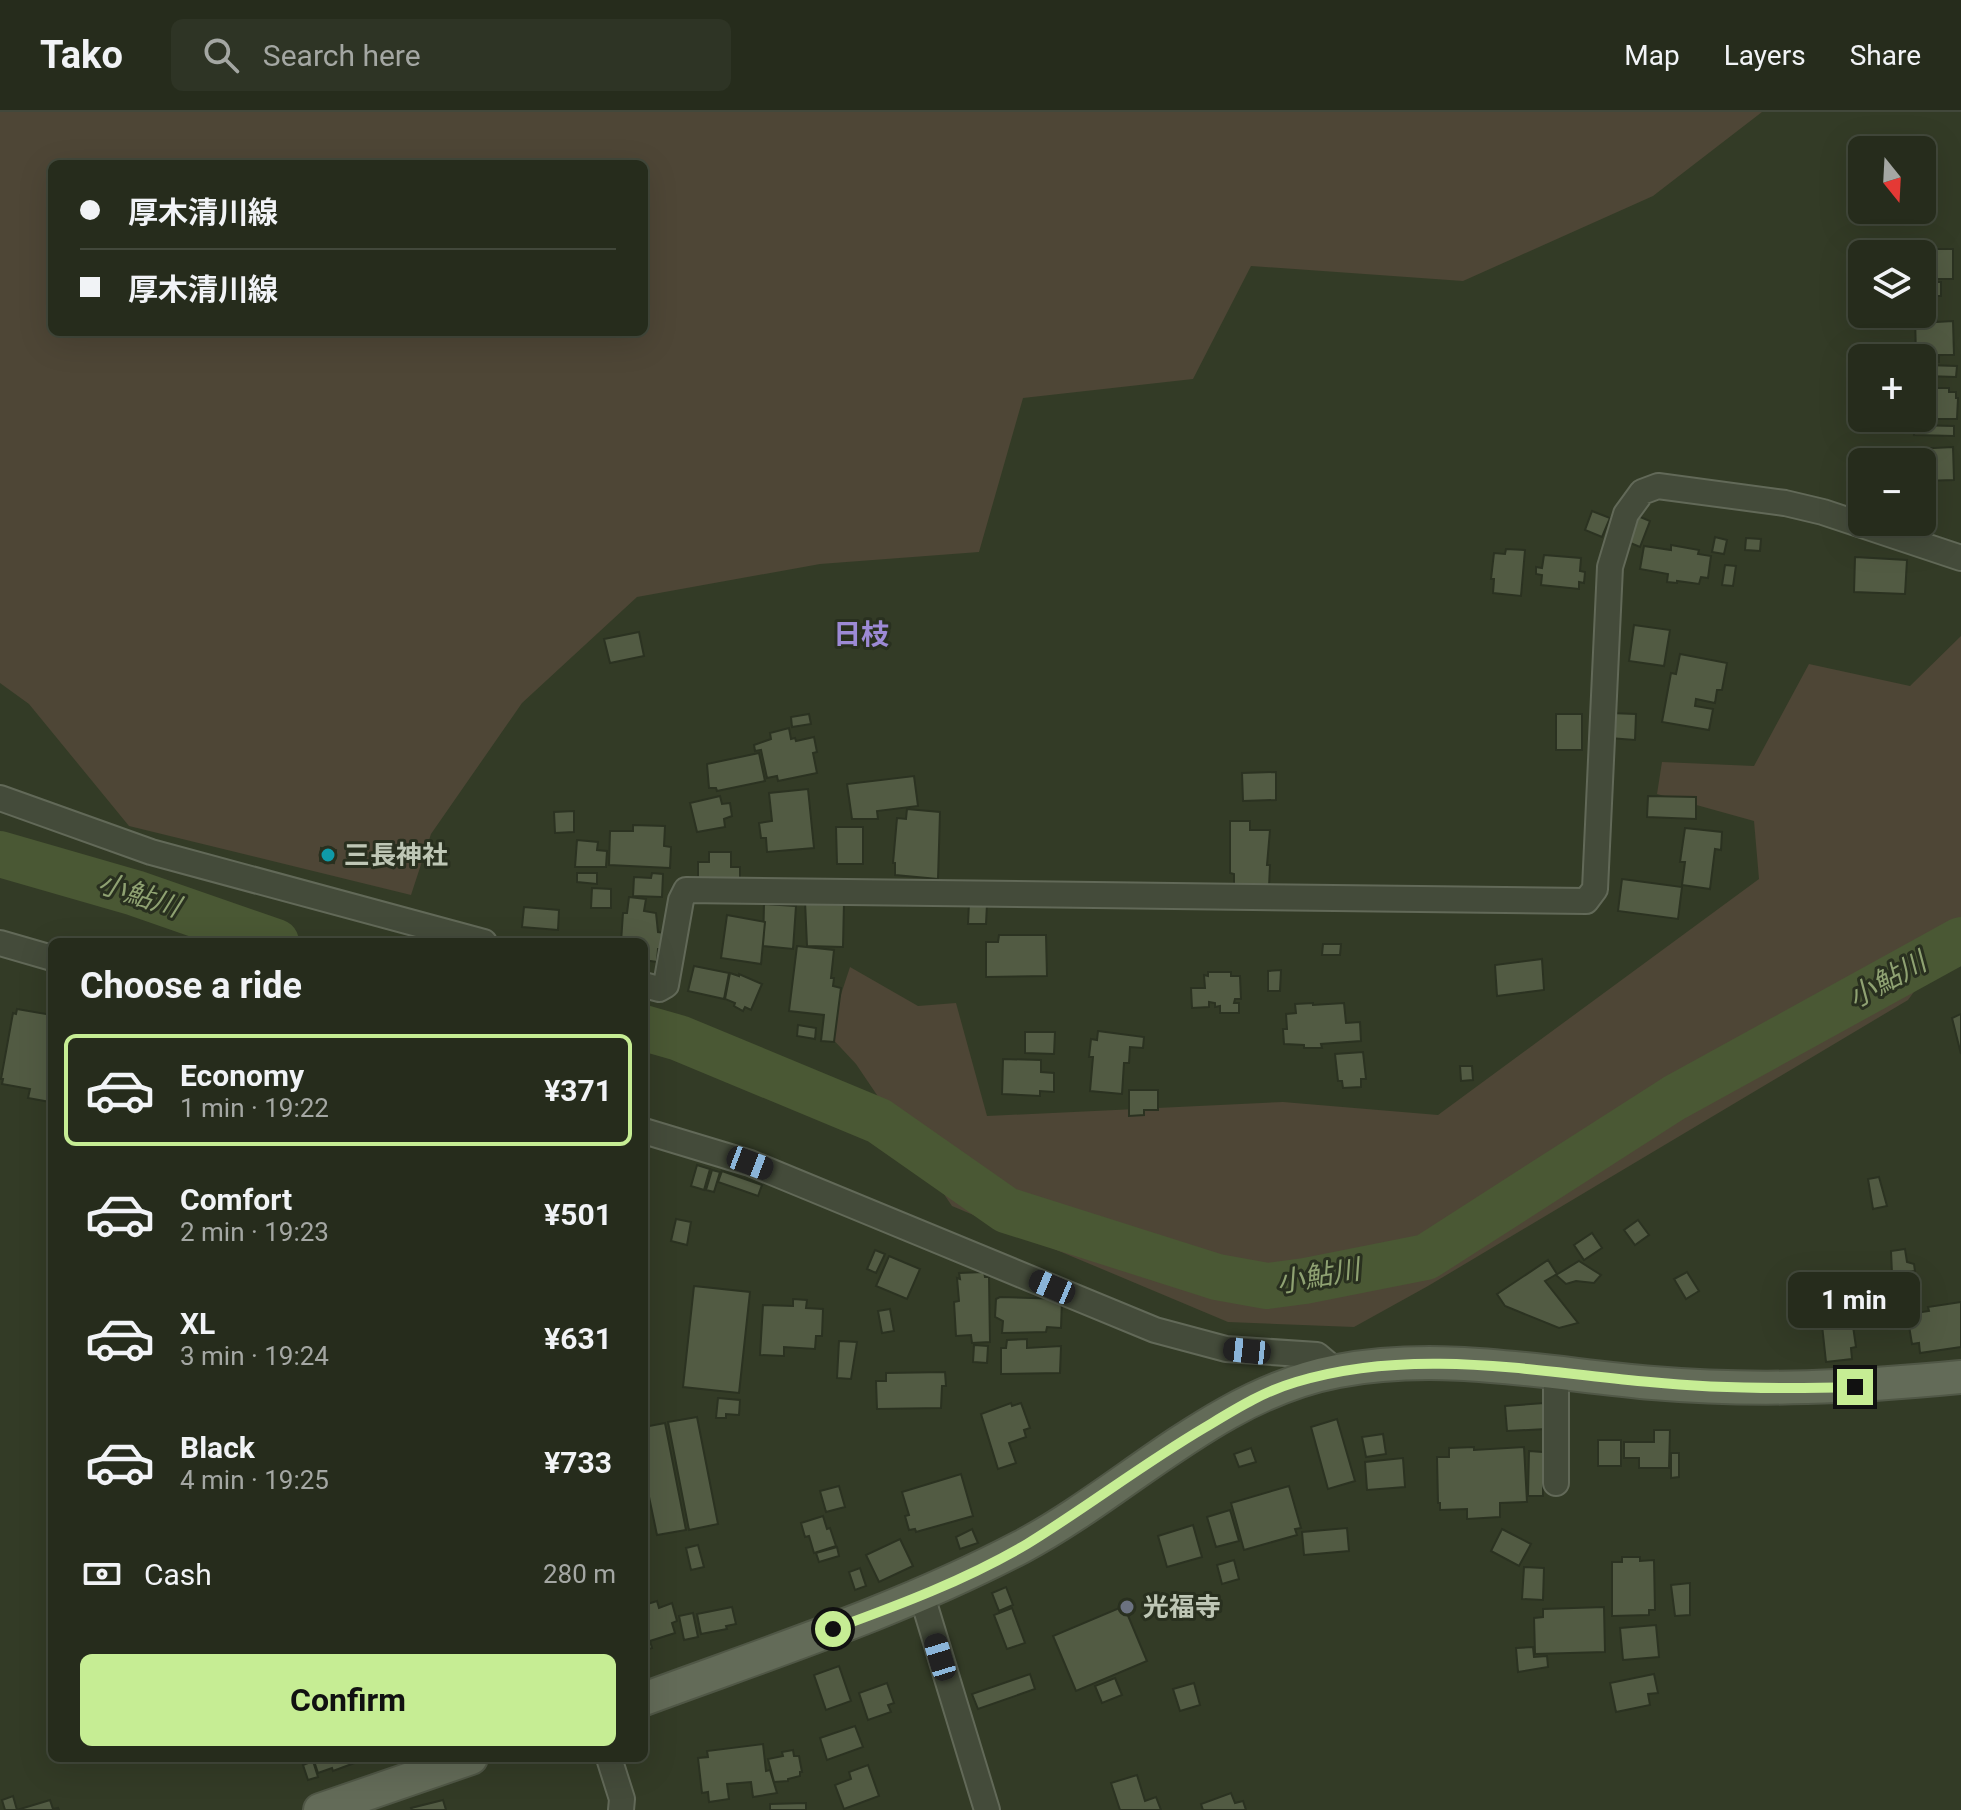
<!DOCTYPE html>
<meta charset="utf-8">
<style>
body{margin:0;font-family:Roboto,"Noto Sans JP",sans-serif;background:#2e3425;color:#f1f3f6;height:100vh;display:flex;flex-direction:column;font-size:30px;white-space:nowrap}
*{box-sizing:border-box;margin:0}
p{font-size:26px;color:#a4a7a3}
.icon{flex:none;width:44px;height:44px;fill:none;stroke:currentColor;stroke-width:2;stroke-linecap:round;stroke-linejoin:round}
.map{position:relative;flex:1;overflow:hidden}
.details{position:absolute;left:48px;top:826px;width:600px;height:824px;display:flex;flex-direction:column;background:#262c1c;border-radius:12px;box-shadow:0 8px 32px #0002,0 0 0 2px #42483b}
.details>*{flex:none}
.banner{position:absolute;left:48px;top:48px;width:600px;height:176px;border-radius:12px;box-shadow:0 8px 32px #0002,0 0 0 2px #42483b;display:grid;align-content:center;height:176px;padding:0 32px;background:#262c1c}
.needle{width:52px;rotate:162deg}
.buttons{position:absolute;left:1848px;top:24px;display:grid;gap:16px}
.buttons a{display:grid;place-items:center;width:88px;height:88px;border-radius:12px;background:#262c1c;box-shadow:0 8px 32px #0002,0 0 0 2px #42483b;font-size:40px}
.end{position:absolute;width:36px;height:36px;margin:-18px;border:10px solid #c6ed94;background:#111;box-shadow:0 0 0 4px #111}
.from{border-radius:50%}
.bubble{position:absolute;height:56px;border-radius:12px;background:#262c1c;box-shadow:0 8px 32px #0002,0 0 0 2px #42483b;font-size:26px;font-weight:700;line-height:56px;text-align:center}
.car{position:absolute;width:24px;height:48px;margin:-24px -12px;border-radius:10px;box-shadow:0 0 6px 2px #0007;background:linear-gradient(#222 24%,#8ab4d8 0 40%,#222 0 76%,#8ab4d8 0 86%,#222 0)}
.banner b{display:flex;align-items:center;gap:28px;height:76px;font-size:30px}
.banner b+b{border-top:2px solid #42483b}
.banner i{width:20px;height:20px;background:#f1f3f6}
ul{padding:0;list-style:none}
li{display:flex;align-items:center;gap:24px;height:112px;margin:0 16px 12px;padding:0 16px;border:4px solid transparent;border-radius:12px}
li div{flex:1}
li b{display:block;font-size:30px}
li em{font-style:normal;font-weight:700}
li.on{border-color:#c6ed94}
li>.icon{width:72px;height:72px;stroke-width:1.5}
h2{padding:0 32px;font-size:36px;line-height:96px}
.pay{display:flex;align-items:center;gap:20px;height:88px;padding:0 32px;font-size:30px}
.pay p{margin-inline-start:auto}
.primary-button{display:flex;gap:16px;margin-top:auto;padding:16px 32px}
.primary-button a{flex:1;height:92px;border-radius:12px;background:#c6ed94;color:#111;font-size:32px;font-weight:700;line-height:92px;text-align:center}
header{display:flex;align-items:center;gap:48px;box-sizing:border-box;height:112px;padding:0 40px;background:#262c1c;border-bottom:2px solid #42483b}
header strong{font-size:38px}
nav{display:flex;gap:44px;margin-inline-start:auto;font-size:28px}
.search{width:560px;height:72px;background:#2e3425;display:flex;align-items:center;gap:20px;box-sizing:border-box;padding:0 28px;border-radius:12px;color:#a4a7a3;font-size:30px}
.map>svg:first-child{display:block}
.green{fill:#4e4636;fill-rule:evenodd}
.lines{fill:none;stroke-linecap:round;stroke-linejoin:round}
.river{stroke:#4a5834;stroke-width:46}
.building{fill:#525b43;stroke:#2b3221;stroke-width:2}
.minor-casing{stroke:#626958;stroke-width:28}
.major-casing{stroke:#505746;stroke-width:36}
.minor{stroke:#444b3a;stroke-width:24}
.major{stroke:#636b58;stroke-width:32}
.route{stroke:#c6ed94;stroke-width:10}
.culture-dot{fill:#0f9aa8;stroke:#29301f;stroke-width:3}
.worship-dot{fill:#6b7280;stroke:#29301f;stroke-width:3}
.labels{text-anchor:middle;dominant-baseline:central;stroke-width:6;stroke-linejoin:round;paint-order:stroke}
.poi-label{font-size:26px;font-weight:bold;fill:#bfc7b6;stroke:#29301f;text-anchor:start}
.neighbourhood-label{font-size:28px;font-weight:bold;fill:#9d8ad5;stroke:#29301f}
.water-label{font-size:28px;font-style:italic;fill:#8fa272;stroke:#29301f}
</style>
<header>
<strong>Tako</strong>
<div class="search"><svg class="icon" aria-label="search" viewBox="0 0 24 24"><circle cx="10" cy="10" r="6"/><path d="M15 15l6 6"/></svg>Search here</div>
<nav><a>Map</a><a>Layers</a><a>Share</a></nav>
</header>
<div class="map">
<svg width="1961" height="1698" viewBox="0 0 1961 1698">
<rect width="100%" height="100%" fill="#333b26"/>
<!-- green -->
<g class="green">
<path d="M0,0H1762L1653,84L1463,169L1251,154L1193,267L1023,286L979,440L820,452L637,485L522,591L431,722L411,783L129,714L29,592L0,571ZM52,52H644V220H52Z"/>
<polygon points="1961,524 1961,815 1908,888 1428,1174 1354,1215 1228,1210 952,1094 856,952 828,922 850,855 918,894 956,891 987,1004 1283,990 1438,1003 1759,767 1754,709 1657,682 1662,650 1754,654 1809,552 1910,574"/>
</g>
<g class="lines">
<!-- river -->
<g class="river">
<polyline points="0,742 135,781 276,830"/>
<polyline points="644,916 679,926 879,1009 1006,1098 1217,1165 1267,1174 1305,1169 1426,1145 1674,986 1961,828"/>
</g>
</g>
<!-- building -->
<g class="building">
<polygon points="1902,137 1953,137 1953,167 1922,167 1922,142 1902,142"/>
<rect x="1922" y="170" width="19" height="14"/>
<polygon points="1915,203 1937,203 1937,210 1953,209 1954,243 1939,243 1939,250 1922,250 1922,246 1916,246"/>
<polygon points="1926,253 1957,254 1956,265 1925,264"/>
<polygon points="1922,271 1929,271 1929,276 1949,276 1949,280 1956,280 1956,286 1958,286 1957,307 1914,307 1922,306"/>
<polygon points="1915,313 1954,314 1954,324 1914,323"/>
<polygon points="1953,335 1954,368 1922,369 1922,350 1914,350 1914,337"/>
<polygon points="1592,399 1610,406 1602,425 1585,418"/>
<polygon points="1633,402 1650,409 1640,435 1623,428"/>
<polygon points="1715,425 1727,428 1724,442 1712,440"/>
<polygon points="1746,426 1761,427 1760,439 1745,438"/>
<polygon points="1671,433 1699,438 1698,442 1711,444 1708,466 1701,465 1699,472 1677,469 1677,471 1667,470 1668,462 1640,457 1644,434 1671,438"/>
<polygon points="1506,437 1525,438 1521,484 1493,481 1494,467 1491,467 1494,441 1505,442"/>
<polygon points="1544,443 1581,446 1580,459 1585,460 1584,471 1579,470 1579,477 1541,473 1542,463 1536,462 1536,455 1542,456"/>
<polygon points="1855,445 1907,448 1905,482 1854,480"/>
<polygon points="1725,453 1736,454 1733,474 1722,473"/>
<polygon points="1634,513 1670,518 1664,554 1629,549"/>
<polygon points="639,520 644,544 610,551 604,527"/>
<polygon points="1680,542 1727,551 1722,578 1717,578 1715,591 1696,587 1695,594 1713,597 1709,618 1662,610 1671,561 1676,562"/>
<polygon points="1610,601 1636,602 1635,628 1609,626"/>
<polygon points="809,602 811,612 792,615 791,605"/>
<rect x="1556" y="602" width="26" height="36"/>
<polygon points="789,616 791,627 795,626 796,629 814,625 817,640 813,641 817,661 778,669 777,664 767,666 761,638 755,639 754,633 771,627 770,621"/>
<polygon points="759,641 765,669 717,679 716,676 709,676 707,652"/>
<polygon points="1276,660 1276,688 1243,689 1242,661"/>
<polygon points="914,664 918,694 877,699 878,707 852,707 847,672"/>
<polygon points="808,677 814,736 767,740 766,726 761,726 759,711 772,709 769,681"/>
<polygon points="720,684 722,692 730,691 732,704 724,707 725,715 697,720 690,691"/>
<polygon points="1648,684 1696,685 1696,707 1647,705"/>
<polygon points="907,697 940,700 938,767 895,763 895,751 893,751 897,706 906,707"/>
<polygon points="574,699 574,720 555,721 554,700"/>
<polygon points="1230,709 1250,709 1250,718 1270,718 1267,753 1270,753 1269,775 1234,774 1234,762 1230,761"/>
<polygon points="633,713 665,714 664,734 671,735 670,756 609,753 610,719 633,719"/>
<polygon points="836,715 863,715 863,752 837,752"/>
<polygon points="1685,716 1722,720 1721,738 1715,737 1710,777 1682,773 1685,750 1680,750"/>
<polygon points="577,728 598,730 597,738 607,739 606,755 575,755"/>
<polygon points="321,736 336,738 334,751 320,749"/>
<polygon points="709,740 731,740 731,755 740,755 740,772 698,773 698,750 709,750"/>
<polygon points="577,761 597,761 597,772 577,770"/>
<polygon points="652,761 663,762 662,785 633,784 634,765 651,766"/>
<polygon points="1622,767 1682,775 1678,807 1618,799"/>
<polygon points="592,776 611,777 611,796 591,796"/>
<polygon points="629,785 646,787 644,799 656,801 658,820 666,821 664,837 658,837 657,850 644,848 644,830 621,830 623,801 627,801"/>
<polygon points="805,789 844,790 843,835 807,834"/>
<polygon points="969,791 987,792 986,812 968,812"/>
<polygon points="764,792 796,794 793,837 763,834"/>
<polygon points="524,795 559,798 558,818 522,815"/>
<polygon points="727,803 765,810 761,852 721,846"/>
<polygon points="999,823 1046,823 1047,864 986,865 986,830 998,830"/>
<polygon points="1323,832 1341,832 1340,843 1322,843"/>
<polygon points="797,834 834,838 831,866 834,866 833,874 841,876 834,930 821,929 824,903 789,899"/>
<polygon points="1542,847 1544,878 1497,884 1495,853"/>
<polygon points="694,854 729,861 724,887 688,879"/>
<polygon points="1281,858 1280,879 1268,879 1268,859"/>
<polygon points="1208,860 1231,860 1231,864 1240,864 1241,887 1235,887 1234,891 1239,891 1239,901 1220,901 1220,894 1215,895 1215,891 1209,890 1209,895 1192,896 1191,876 1205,876 1204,863 1208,864"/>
<polygon points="730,861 739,864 739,862 762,872 751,898 745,895 743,899 734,894 735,891 725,887"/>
<polygon points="1313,891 1313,893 1344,891 1346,911 1360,910 1361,929 1321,932 1322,936 1304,936 1304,933 1284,932 1283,917 1287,917 1286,902 1296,901 1295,892"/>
<polygon points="17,897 52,903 49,945 52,946 50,990 28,986 30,977 2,972 3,967 1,967 13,901 16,902"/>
<polygon points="1961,902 1961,942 1952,906"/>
<polygon points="798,913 816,916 815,927 797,924"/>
<polygon points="1098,919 1144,925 1143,936 1130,935 1129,951 1124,951 1122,982 1090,979 1093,945 1089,945 1091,927 1097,928"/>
<polygon points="1025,920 1055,920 1054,942 1025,941"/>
<polygon points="1363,940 1366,967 1361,967 1361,975 1343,976 1342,969 1338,969 1335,942"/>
<polygon points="1003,947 1041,948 1041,960 1054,961 1054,980 1040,979 1040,984 1002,982"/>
<polygon points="1460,954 1472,954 1473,968 1461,969"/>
<polygon points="1129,978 1158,978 1158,998 1144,998 1144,1003 1129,1004"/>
<polygon points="697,1053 710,1057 704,1078 691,1074"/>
<polygon points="712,1058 720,1060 714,1080 706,1078"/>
<polygon points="722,1059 762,1073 758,1084 718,1070"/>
<polygon points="1879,1065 1887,1094 1873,1097 1868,1067"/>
<polygon points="676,1107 691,1110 687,1133 671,1129"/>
<polygon points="1638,1108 1649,1123 1635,1133 1624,1118"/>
<polygon points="1592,1121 1602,1136 1584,1148 1574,1133"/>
<polygon points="1905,1137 1907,1150 1914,1152 1915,1159 1892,1162 1891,1139"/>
<polygon points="875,1138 885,1142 876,1161 867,1157"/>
<polygon points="889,1144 920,1157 907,1187 876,1174"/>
<polygon points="1548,1148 1557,1162 1545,1169 1578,1211 1559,1216 1505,1194 1497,1182"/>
<polygon points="1579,1149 1601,1163 1594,1171 1576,1169 1566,1172 1556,1163"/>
<polygon points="984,1160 985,1165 989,1165 990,1230 972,1231 971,1223 956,1224 954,1190 959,1189 957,1166 960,1167 959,1161"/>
<polygon points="1687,1160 1699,1179 1686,1187 1674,1167"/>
<polygon points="694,1174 750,1180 739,1281 683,1275"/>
<polygon points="1000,1185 1062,1187 1061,1216 1047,1215 1046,1220 1002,1221 1003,1209 995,1205 996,1187"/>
<polygon points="793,1187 807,1188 806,1196 823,1197 822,1224 816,1224 815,1237 784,1235 784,1244 760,1243 763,1193 793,1194"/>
<polygon points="1961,1190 1961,1235 1920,1241 1919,1231 1912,1232 1909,1214 1917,1212 1915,1201 1929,1199 1928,1195"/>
<polygon points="890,1197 894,1219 882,1221 878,1199"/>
<polygon points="1849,1210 1849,1214 1853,1214 1856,1235 1851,1236 1852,1247 1826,1250 1822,1213"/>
<polygon points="1027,1227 1027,1236 1061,1234 1060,1261 1001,1262 1001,1236 1006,1236 1007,1228"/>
<polygon points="839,1229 857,1230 851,1267 837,1266"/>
<polygon points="974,1233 988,1234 987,1251 973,1250"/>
<polygon points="945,1260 946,1274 942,1274 941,1296 877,1297 876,1269 886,1269 886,1261"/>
<polygon points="718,1286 740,1288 739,1303 726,1302 726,1306 716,1306"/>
<polygon points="1011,1291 1012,1294 1021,1291 1030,1316 1024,1318 1026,1325 1009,1331 1016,1351 998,1357 981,1302"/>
<polygon points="1544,1291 1546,1317 1507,1319 1505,1294"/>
<polygon points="697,1305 718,1412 689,1418 668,1310"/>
<polygon points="1337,1307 1355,1369 1328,1377 1311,1315"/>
<polygon points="665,1311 686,1418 657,1423 644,1361 644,1315"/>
<polygon points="1654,1318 1670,1318 1669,1356 1639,1356 1639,1346 1624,1346 1624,1330 1654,1330"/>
<polygon points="1383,1322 1386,1342 1366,1345 1362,1325"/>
<rect x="1598" y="1328" width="23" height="26"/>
<polygon points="1474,1335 1474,1338 1524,1335 1527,1390 1500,1391 1500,1405 1467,1407 1467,1397 1440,1398 1440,1391 1438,1391 1437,1345 1449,1345 1449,1336"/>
<polygon points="1251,1336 1256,1350 1239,1355 1234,1342"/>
<polygon points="1529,1339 1543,1340 1543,1384 1528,1384"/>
<polygon points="1671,1341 1679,1341 1679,1365 1671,1366"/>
<polygon points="1403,1346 1405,1375 1367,1378 1365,1350"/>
<polygon points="961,1362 973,1404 916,1420 915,1417 909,1418 905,1404 909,1403 902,1380"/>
<polygon points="839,1374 845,1395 826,1400 820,1379"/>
<polygon points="1289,1374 1301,1416 1295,1417 1297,1423 1244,1438 1231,1391"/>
<polygon points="1230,1398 1239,1429 1216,1435 1207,1405"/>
<polygon points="823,1404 827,1417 830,1416 836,1434 814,1441 809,1424 805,1425 801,1411"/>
<polygon points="1193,1413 1202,1445 1167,1455 1158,1424"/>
<polygon points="1347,1416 1349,1439 1304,1443 1302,1420"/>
<polygon points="972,1417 978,1431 960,1437 956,1425"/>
<polygon points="1502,1417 1531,1432 1519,1454 1491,1439"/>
<polygon points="900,1427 913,1454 879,1470 866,1443"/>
<polygon points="698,1433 704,1455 691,1458 686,1436"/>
<polygon points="837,1435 839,1444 819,1450 816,1441"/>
<polygon points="1622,1445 1640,1445 1640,1449 1654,1448 1655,1498 1649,1498 1649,1503 1612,1504 1612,1450 1622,1450"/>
<polygon points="1234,1448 1239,1467 1222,1472 1217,1453"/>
<polygon points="1524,1455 1544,1456 1543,1488 1522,1487"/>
<polygon points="860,1456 866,1474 855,1478 849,1460"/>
<polygon points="1690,1471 1690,1503 1675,1504 1671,1473"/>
<polygon points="1006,1475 1013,1493 999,1499 992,1481"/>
<polygon points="657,1489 659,1496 672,1491 677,1509 672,1511 675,1521 650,1529 652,1536 644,1538 644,1493"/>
<polygon points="1124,1494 1147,1549 1076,1579 1053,1524"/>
<polygon points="732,1495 736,1512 726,1514 727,1517 701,1522 697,1502"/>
<polygon points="1604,1495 1605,1540 1535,1542 1534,1506 1543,1505 1543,1497"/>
<polygon points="1012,1496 1025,1531 1007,1537 994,1503"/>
<polygon points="693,1501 698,1525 684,1528 679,1504"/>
<polygon points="1656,1513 1659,1545 1623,1548 1620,1516"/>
<polygon points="1533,1535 1534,1545 1547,1544 1548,1555 1518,1560 1516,1536"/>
<polygon points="839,1554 851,1589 826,1598 814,1563"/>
<polygon points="1030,1562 1035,1577 978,1597 972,1582"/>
<polygon points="1654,1562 1658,1581 1648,1582 1650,1593 1616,1600 1610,1571"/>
<polygon points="1115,1566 1122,1583 1102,1591 1095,1574"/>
<polygon points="887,1571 894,1591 888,1593 891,1600 868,1608 859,1581"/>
<polygon points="1194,1571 1200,1593 1180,1599 1173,1577"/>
<polygon points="855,1614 863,1635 827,1648 820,1626"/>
<polygon points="763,1632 766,1659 770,1658 777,1681 753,1685 751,1670 727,1672 729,1687 709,1690 708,1680 702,1681 698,1646 708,1645 707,1639"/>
<polygon points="793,1638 794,1644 799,1644 802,1660 800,1660 800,1664 788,1667 788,1669 774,1670 768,1647 783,1644 782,1640"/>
<polygon points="313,1646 368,1646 333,1659 332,1656 318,1661"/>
<polygon points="313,1649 318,1665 308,1668 303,1653"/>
<polygon points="868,1653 879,1684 844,1697 835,1673 851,1667 849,1660"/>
<polygon points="1137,1663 1145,1689 1156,1685 1161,1698 1120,1698 1111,1671"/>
<polygon points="1231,1681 1235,1691 1243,1689 1246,1698 1203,1698 1201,1692"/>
<polygon points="13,1684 17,1698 50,1688 53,1697 58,1696 59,1698 5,1698 2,1688"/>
<polygon points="443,1688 446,1698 412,1698 411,1696"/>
<polygon points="806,1691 806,1698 770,1698 770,1692"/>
</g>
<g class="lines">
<!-- minor casing -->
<g class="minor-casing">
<g id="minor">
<polyline points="0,686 151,740 484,830"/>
<polyline points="0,831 52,846"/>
<polyline points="644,873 659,877 666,873 681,788 686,778 1586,789 1595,777 1610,455 1626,402 1642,380 1658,374 1785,391 1823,400 1961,446"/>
<polyline points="644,1019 750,1051 1155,1218 1226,1237 1317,1243 1336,1259"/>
<polyline points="1556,1371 1556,1261"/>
<polyline points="922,1484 987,1698"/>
<polyline points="609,1646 622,1687 621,1698"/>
</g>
</g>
<!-- major casing -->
<g class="major-casing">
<g id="major">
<path d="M644,1587C771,1540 901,1498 1021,1435C1128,1378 1216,1282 1338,1259C1443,1239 1549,1262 1653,1271C1758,1280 1856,1275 1961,1265"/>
<polyline points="320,1698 471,1646"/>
</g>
</g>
<!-- minor -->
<use href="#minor" class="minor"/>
<!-- major -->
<use href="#major" class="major"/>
</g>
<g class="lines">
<!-- route -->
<path class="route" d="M833,1517C899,1493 966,1468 1027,1432C1087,1395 1143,1352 1204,1316C1234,1298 1262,1280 1296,1270C1412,1235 1531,1259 1650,1270C1718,1277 1786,1277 1855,1275"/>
</g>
<!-- markers -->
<circle class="culture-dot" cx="328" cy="743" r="8"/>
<circle class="worship-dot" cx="1127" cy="1495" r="8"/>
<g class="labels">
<!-- poi labels -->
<g class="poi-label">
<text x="344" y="743">三長神社</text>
<text x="1143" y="1495">光福寺</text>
</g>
<!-- neighbourhood labels -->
<g class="neighbourhood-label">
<text x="861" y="522">日枝</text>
</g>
<!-- water labels -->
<g class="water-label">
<text transform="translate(139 783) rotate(18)">小鮎川</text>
<text transform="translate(1887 868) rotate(-29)">小鮎川</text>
<text transform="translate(1318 1164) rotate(-10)">小鮎川</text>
</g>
</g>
</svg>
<div class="buttons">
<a><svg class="needle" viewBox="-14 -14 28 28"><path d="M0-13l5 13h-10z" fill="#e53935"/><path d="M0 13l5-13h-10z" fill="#a4a7a3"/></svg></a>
<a><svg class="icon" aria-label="layers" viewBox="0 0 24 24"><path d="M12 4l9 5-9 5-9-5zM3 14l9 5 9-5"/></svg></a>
<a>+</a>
<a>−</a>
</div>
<i class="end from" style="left:833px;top:1517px"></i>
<i class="end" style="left:1855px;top:1275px"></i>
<div class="bubble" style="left:1788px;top:1160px;width:132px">1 min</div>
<i class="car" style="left:750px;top:1051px;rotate:111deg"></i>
<i class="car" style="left:1052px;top:1175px;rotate:293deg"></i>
<i class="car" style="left:1247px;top:1239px;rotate:276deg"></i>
<i class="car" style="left:940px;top:1545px;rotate:343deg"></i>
<div class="banner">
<b><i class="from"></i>厚木清川線</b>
<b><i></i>厚木清川線</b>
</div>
<section class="details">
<h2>Choose a ride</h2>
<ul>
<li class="on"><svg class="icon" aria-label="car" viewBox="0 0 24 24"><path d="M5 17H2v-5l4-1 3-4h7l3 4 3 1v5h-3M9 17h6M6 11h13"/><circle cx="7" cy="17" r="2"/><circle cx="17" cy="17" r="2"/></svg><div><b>Economy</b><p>1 min · 19:22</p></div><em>¥371</em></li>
<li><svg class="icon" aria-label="car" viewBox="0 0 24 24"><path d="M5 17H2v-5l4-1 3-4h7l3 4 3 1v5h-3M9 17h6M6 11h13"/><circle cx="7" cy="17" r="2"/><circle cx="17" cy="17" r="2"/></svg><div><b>Comfort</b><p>2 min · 19:23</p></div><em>¥501</em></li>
<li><svg class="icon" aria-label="car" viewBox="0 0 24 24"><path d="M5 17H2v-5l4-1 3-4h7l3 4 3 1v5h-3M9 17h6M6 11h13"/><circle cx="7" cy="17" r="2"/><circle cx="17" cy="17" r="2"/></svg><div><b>XL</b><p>3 min · 19:24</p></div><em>¥631</em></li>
<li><svg class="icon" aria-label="car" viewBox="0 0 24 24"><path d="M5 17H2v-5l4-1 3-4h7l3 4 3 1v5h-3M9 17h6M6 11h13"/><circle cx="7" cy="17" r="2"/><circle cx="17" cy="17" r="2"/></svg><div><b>Black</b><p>4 min · 19:25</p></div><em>¥733</em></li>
</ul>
<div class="pay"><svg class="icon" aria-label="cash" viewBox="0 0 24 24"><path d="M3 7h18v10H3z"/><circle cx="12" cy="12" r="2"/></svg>Cash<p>280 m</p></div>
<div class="primary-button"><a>Confirm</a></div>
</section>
</div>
